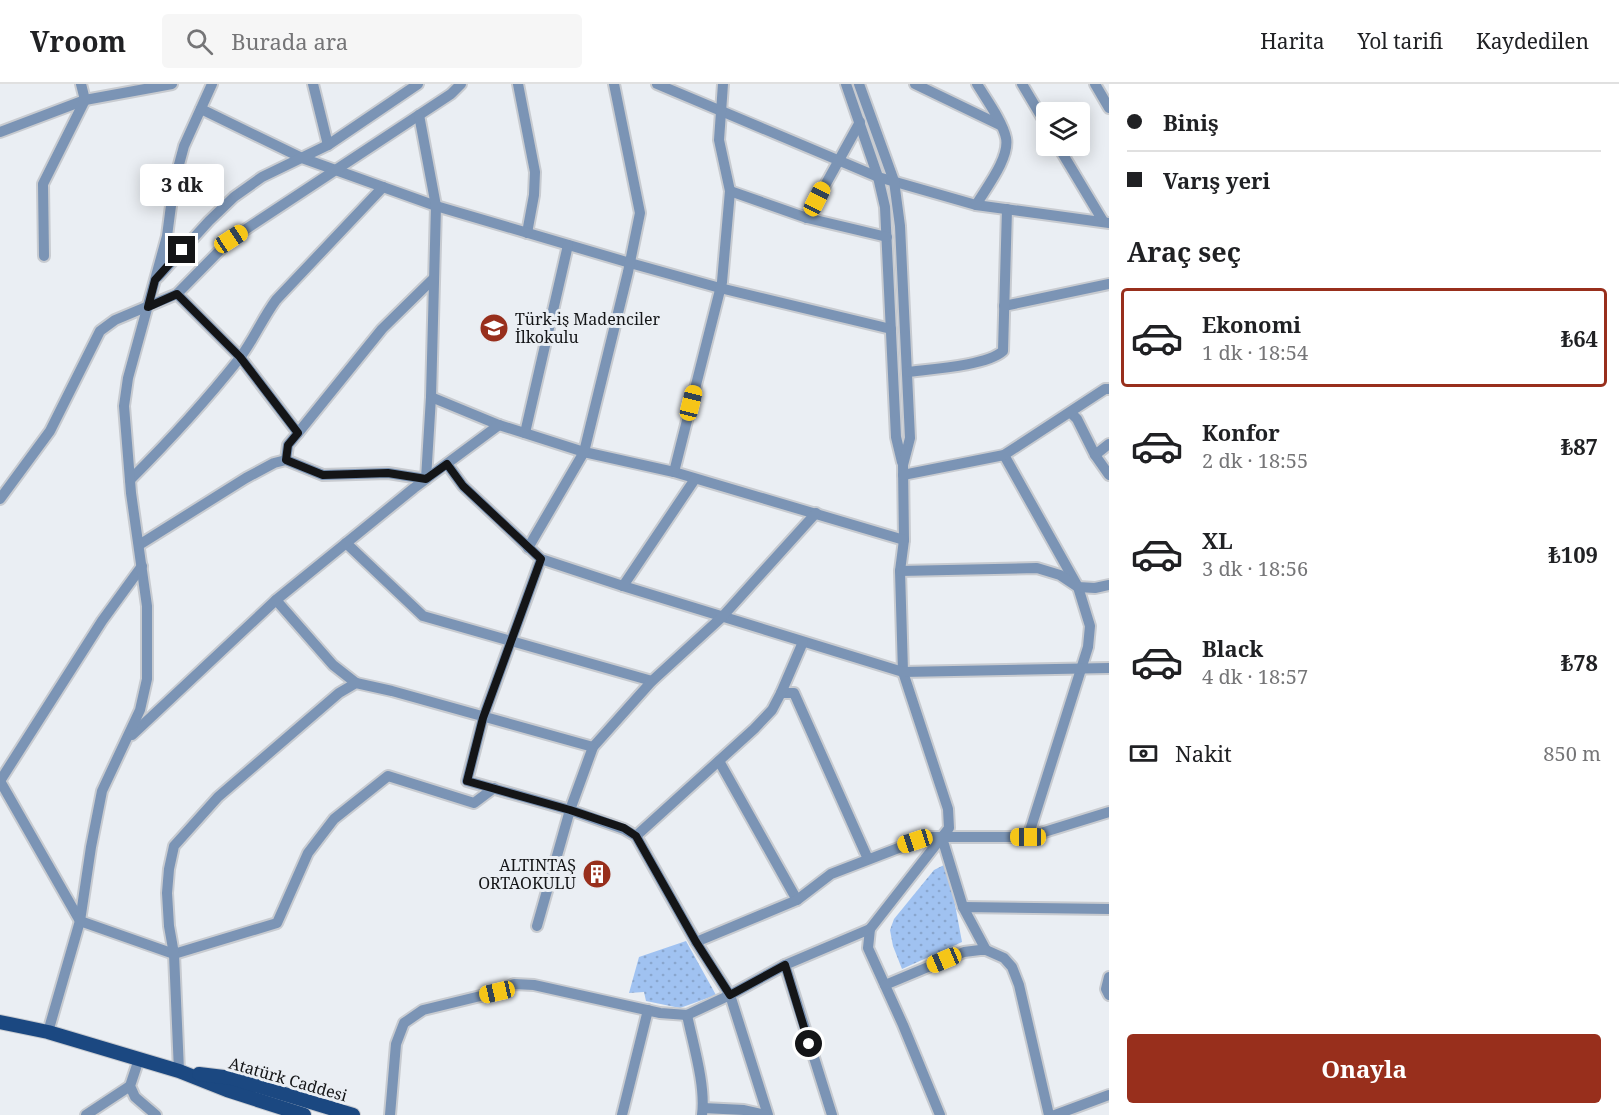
<!DOCTYPE html>
<html lang="tr">
<meta charset="utf-8">
<style>
body{margin:0;font-family:"Noto Serif",serif;background:#f6f6f6;color:#202124;height:100vh;display:flex;flex-direction:column;font-size:22px;white-space:nowrap}
*{box-sizing:border-box;margin:0}
p{font-size:20px;color:#757577}
.icon{flex:none;width:33px;height:33px;fill:none;stroke:currentColor;stroke-width:2;stroke-linecap:round;stroke-linejoin:round}
.map{position:relative;flex:1;overflow:hidden}
.details{display:flex;flex-direction:column;background:#fff;width:510px}
.details>*{flex:none}
.top-card{display:grid;align-content:center;height:132px;padding:0 18px;background:#fff}
.buttons{position:absolute;left:1036px;top:18px;display:grid;gap:12px}
.buttons a{display:grid;place-items:center;width:54px;height:54px;border-radius:6px;background:#fff;box-shadow:0 3px 15px #0003;font-size:30px}
.end{position:absolute;width:27px;height:27px;margin:-14px;border:8px solid #141517;background:#fff;box-shadow:0 0 0 3px #fff}
.from{border-radius:50%}
.bubble{position:absolute;height:42px;border-radius:6px;background:#fff;box-shadow:0 3px 15px #0003;font-size:20px;font-weight:700;line-height:42px;text-align:center}
.car{position:absolute;width:18px;height:36px;margin:-18px -9px;border-radius:8px;box-shadow:0 0 4px 2px #0007;background:linear-gradient(#f5c518 24%,#345 0 40%,#f5c518 0 76%,#345 0 86%,#f5c518 0)}
.top-card b{display:flex;align-items:center;gap:21px;height:57px;font-size:22px}
.top-card b+b{border-top:2px solid #e0e0e0}
.top-card i{width:15px;height:15px;background:#202124}
ul{padding:0;list-style:none}
li{display:flex;align-items:center;gap:18px;height:99px;margin:0 12px 9px;padding:0 6px;border:3px solid transparent;border-radius:6px}
li div{flex:1}
li b{display:block;font-size:22px}
li em{font-style:normal;font-weight:700}
li.current{border-color:#982f1c}
li>.icon{width:54px;height:54px;stroke-width:1.5}
h2{padding:0 18px;font-size:27px;line-height:72px}
.pay{display:flex;align-items:center;gap:15px;height:66px;padding:0 18px;font-size:22px}
.pay p{margin-inline-start:auto}
.action{display:flex;gap:12px;margin-top:auto;padding:12px 18px}
.action a{flex:1;height:69px;border-radius:6px;background:#982f1c;color:#fff;font-size:24px;font-weight:700;line-height:69px;text-align:center}
header{display:flex;align-items:center;gap:36px;box-sizing:border-box;height:84px;padding:0 30px;background:#fff;border-bottom:2px solid #e0e0e0}
header strong{font-size:28px}
nav{display:flex;gap:33px;margin-inline-start:auto;font-size:21px}
.search{width:420px;height:54px;background:#f6f6f6;display:flex;align-items:center;gap:15px;box-sizing:border-box;padding:0 21px;border-radius:6px;color:#757577;font-size:22px}
main{display:flex;flex:1;min-height:0}
.map>svg:first-child{display:block}
.park{fill:url(#park-dots)}
.lines{fill:none;stroke-linecap:round;stroke-linejoin:round}
.minor-casing{stroke:#c8cbd0;stroke-width:14}
.major-casing{stroke:#c8cbd0;stroke-width:16}
.minor{stroke:#7b94b5;stroke-width:10}
.major{stroke:#1b4881;stroke-width:14}
.route{stroke:#141517;stroke-width:8}
.labels{text-anchor:middle;dominant-baseline:central;stroke-width:6;stroke-linejoin:round;paint-order:stroke}
.poi-label{font-size:16px;fill:#141517;stroke:#eaeef3;text-anchor:start}
.street-label{font-size:16px;fill:#141517;stroke:#eaeef3}
</style>
<header>
<strong>Vroom</strong>
<div class="search"><svg class="icon" aria-label="search" viewBox="0 0 24 24"><circle cx="10" cy="10" r="6"/><path d="M15 15l6 6"/></svg>Burada ara</div>
<nav><a>Harita</a><a>Yol tarifi</a><a>Kaydedilen</a></nav>
</header>
<main>
<div class="map">
<svg width="1109" height="1031" viewBox="0 0 1109 1031">
<defs>
<pattern id="park-dots" width="8" height="8" patternUnits="userSpaceOnUse" patternTransform="scale(1.5)"><rect width="8" height="8" fill="#a0c2f1"/><path d="M2 2h.1M6 6h.1" fill="none" stroke="#89a6ce" stroke-width="1.8" stroke-linecap="round"/></pattern>
</defs>
<rect width="100%" height="100%" fill="#eaeef3"/>
<!-- park -->
<g class="park">
<polygon points="944,781 948,783 962,858 902,885 893,862 890,846 894,835 934,786"/>
<polygon points="686,857 716,911 680,924 646,917 644,908 629,909 639,873"/>
</g>
<g class="lines">
<!-- minor casing -->
<g class="minor-casing">
<g id="minor">
<polyline points="313,0 328,61"/>
<polyline points="518,0 535,88 534,111 527,149"/>
<polyline points="657,0 878,93 976,121 1109,139"/>
<polyline points="846,0 878,93 885,123 896,353 902,378"/>
<polyline points="859,0 894,97 900,142 910,354 903,381 904,456 900,487 903,588 948,725 949,744 870,845 868,864 903,941 940,1031"/>
<polyline points="915,0 1000,41"/>
<polyline points="1022,0 1047,42"/>
<polyline points="1095,0 1109,24"/>
<polyline points="201,25 302,74 436,122 630,179 720,204 891,245"/>
<polyline points="0,48 85,16 172,0"/>
<polyline points="1058,62 1103,137"/>
<polyline points="730,107 807,134 887,153"/>
<path d="M976,121C986,104 1010,74 1006,54C1003,38 986,15 977,0"/>
<polyline points="807,134 860,38"/>
<polyline points="44,172 43,100 85,16 81,0"/>
<polyline points="158,193 209,137 234,113 262,93 328,61 418,0"/>
<polyline points="177,210 240,273 298,349"/>
<polyline points="1004,222 1109,200"/>
<path d="M907,288C931,285 986,282 1003,267L1007,125"/>
<polyline points="431,313 499,341 584,368 674,388 904,456"/>
<polyline points="1071,329 1077,335 1095,371 1109,391"/>
<polyline points="525,349 568,161"/>
<polyline points="1004,371 1078,503 1090,542 1088,563 1028,753"/>
<polyline points="1095,371 1109,360"/>
<polyline points="286,376 288,361 298,349 382,245 434,194"/>
<polyline points="447,380 463,402 541,475 623,502 903,588 1109,584"/>
<polyline points="674,388 722,198 730,107 719,56 723,0"/>
<polyline points="903,391 1004,371 1105,305 1109,305"/>
<path d="M130,396C168,358 205,318 239,275C253,257 262,235 276,216L383,103"/>
<polyline points="0,415 50,347 100,247 115,236 177,210 231,155 451,10 461,0"/>
<polyline points="346,459 423,532 652,597"/>
<polyline points="139,461 246,394 274,379 286,376 323,391 388,389 426,395 431,313 436,122 419,31"/>
<polyline points="528,464 584,368 628,188 640,129 614,0"/>
<polyline points="541,475 483,634 467,697 570,726 593,663 652,597 722,533 816,429"/>
<polyline points="900,487 1037,484 1060,491 1078,503 1095,504 1109,501"/>
<polyline points="623,502 695,395"/>
<polyline points="276,516 333,581 356,599"/>
<polyline points="781,609 794,609 868,775"/>
<polyline points="132,651 276,516 414,404 499,341"/>
<polyline points="719,677 797,816"/>
<polyline points="0,697 80,837 174,870 277,839 308,769 334,735 388,692 474,719 494,704"/>
<polyline points="0,697 102,537 142,482"/>
<polyline points="636,752 754,645 772,626 781,609 803,558"/>
<polyline points="942,754 963,823"/>
<polyline points="537,842 570,726 624,745 636,752 696,858 730,911 768,1031"/>
<polyline points="696,858 797,816 831,790 927,753 1028,753 1109,728"/>
<polyline points="986,866 963,823 1109,825"/>
<polyline points="785,881 832,1031"/>
<polyline points="1109,893 1106,905 1109,911"/>
<polyline points="885,901 964,868 980,866 986,866 1004,874 1012,883 1019,901 1049,1031"/>
<path d="M687,931C693,960 706,1002 702,1031"/>
<polyline points="48,948 80,837 91,763 102,707 140,626 147,595 147,522 131,409 124,322 128,294 167,152 174,99 184,62 212,0"/>
<polyline points="139,975 130,1002 135,1013 156,1031"/>
<polyline points="179,987 174,870 169,842 167,809 169,785 174,762 218,713 339,609 356,599 392,607 593,663"/>
<polyline points="703,1024 744,1026 765,1031"/>
<polyline points="86,1031 130,1002"/>
<polyline points="390,1031 396,960 404,939 423,926 497,908 514,900 534,901 660,929 687,931 730,911 785,881 870,845"/>
<polyline points="622,1031 648,926"/>
<polyline points="1055,1031 1109,1011"/>
</g>
</g>
<!-- major casing -->
<g class="major-casing">
<g id="major">
<polyline points="0,938 48,948 179,987 227,1006 304,1031"/>
<polyline points="199,990 232,994 353,1031"/>
</g>
</g>
<!-- minor -->
<use href="#minor" class="minor"/>
<!-- major -->
<use href="#major" class="major"/>
</g>
<g class="lines">
<!-- route -->
<polyline class="route" points="182,166 155,196 148,223 177,210 240,273 298,349 288,361 286,376 323,391 388,389 426,395 447,380 463,402 541,475 483,634 467,697 570,726 624,744 636,752 696,858 730,911 785,881 809,960"/>
</g>
<!-- icons -->
<defs>
<g id="school-disc" transform="scale(1.5)"><circle r="9.5" fill="#982f1c" stroke="#eaeef3"/><path d="M0-5L7-2L0 1L-7-2ZM-4 1L0 2.5L4 1V4Q0 6-4 4Z" fill="#fff"/></g>
<g id="building-disc" transform="scale(1.5)"><circle r="9.5" fill="#982f1c" stroke="#eaeef3"/><path d="M-4-6H4V6H1V3H-1V6H-4ZM-2.5-4.3h1.7v1.8h-1.7ZM.8-4.3h1.7v1.8H.8ZM-2.5-1h1.7V.8h-1.7ZM.8-1h1.7V.8H.8Z" fill="#fff"/></g>
</defs>
<g fill-rule="evenodd">
<use href="#school-disc" x="494" y="244"/>
<use href="#building-disc" x="597" y="790"/>
</g>
<g class="labels">
<!-- poi labels -->
<g class="poi-label">
<text x="515" y="235">Türk-iş Madenciler<tspan x="515" dy="18">İlkokulu</tspan></text>
<text x="576" y="781" text-anchor="end">ALTINTAŞ<tspan x="576" dy="18">ORTAOKULU</tspan></text>
</g>
<!-- street labels -->
<g class="street-label">
<text transform="translate(288 995) rotate(16)">Atatürk Caddesi</text>
</g>
</g>
</svg>
<div class="buttons">
<a><svg class="icon" aria-label="layers" viewBox="0 0 24 24"><path d="M12 4l9 5-9 5-9-5zM3 14l9 5 9-5"/></svg></a>
</div>
<i class="end from" style="left:809px;top:960px"></i>
<i class="end" style="left:182px;top:166px"></i>
<div class="bubble" style="left:140px;top:80px;width:84px">3 dk</div>
<i class="car" style="left:817px;top:115px;rotate:27deg"></i>
<i class="car" style="left:231px;top:155px;rotate:57deg"></i>
<i class="car" style="left:691px;top:319px;rotate:14deg"></i>
<i class="car" style="left:1028px;top:753px;rotate:270deg"></i>
<i class="car" style="left:915px;top:757px;rotate:252deg"></i>
<i class="car" style="left:944px;top:876px;rotate:247deg"></i>
<i class="car" style="left:497px;top:908px;rotate:257deg"></i>
</div>
<section class="details">
<div class="top-card">
<b><i class="from"></i>Biniş</b>
<b><i></i>Varış yeri</b>
</div>
<h2>Araç seç</h2>
<ul>
<li class="current"><svg class="icon" aria-label="car" viewBox="0 0 24 24"><path d="M5 17H2v-5l4-1 3-4h7l3 4 3 1v5h-3M9 17h6M6 11h13"/><circle cx="7" cy="17" r="2"/><circle cx="17" cy="17" r="2"/></svg><div><b>Ekonomi</b><p>1 dk · 18:54</p></div><em>₺64</em></li>
<li><svg class="icon" aria-label="car" viewBox="0 0 24 24"><path d="M5 17H2v-5l4-1 3-4h7l3 4 3 1v5h-3M9 17h6M6 11h13"/><circle cx="7" cy="17" r="2"/><circle cx="17" cy="17" r="2"/></svg><div><b>Konfor</b><p>2 dk · 18:55</p></div><em>₺87</em></li>
<li><svg class="icon" aria-label="car" viewBox="0 0 24 24"><path d="M5 17H2v-5l4-1 3-4h7l3 4 3 1v5h-3M9 17h6M6 11h13"/><circle cx="7" cy="17" r="2"/><circle cx="17" cy="17" r="2"/></svg><div><b>XL</b><p>3 dk · 18:56</p></div><em>₺109</em></li>
<li><svg class="icon" aria-label="car" viewBox="0 0 24 24"><path d="M5 17H2v-5l4-1 3-4h7l3 4 3 1v5h-3M9 17h6M6 11h13"/><circle cx="7" cy="17" r="2"/><circle cx="17" cy="17" r="2"/></svg><div><b>Black</b><p>4 dk · 18:57</p></div><em>₺78</em></li>
</ul>
<div class="pay"><svg class="icon" aria-label="cash" viewBox="0 0 24 24"><path d="M3 7h18v10H3z"/><circle cx="12" cy="12" r="2"/></svg>Nakit<p>850 m</p></div>
<div class="action"><a>Onayla</a></div>
</section>
</main>
